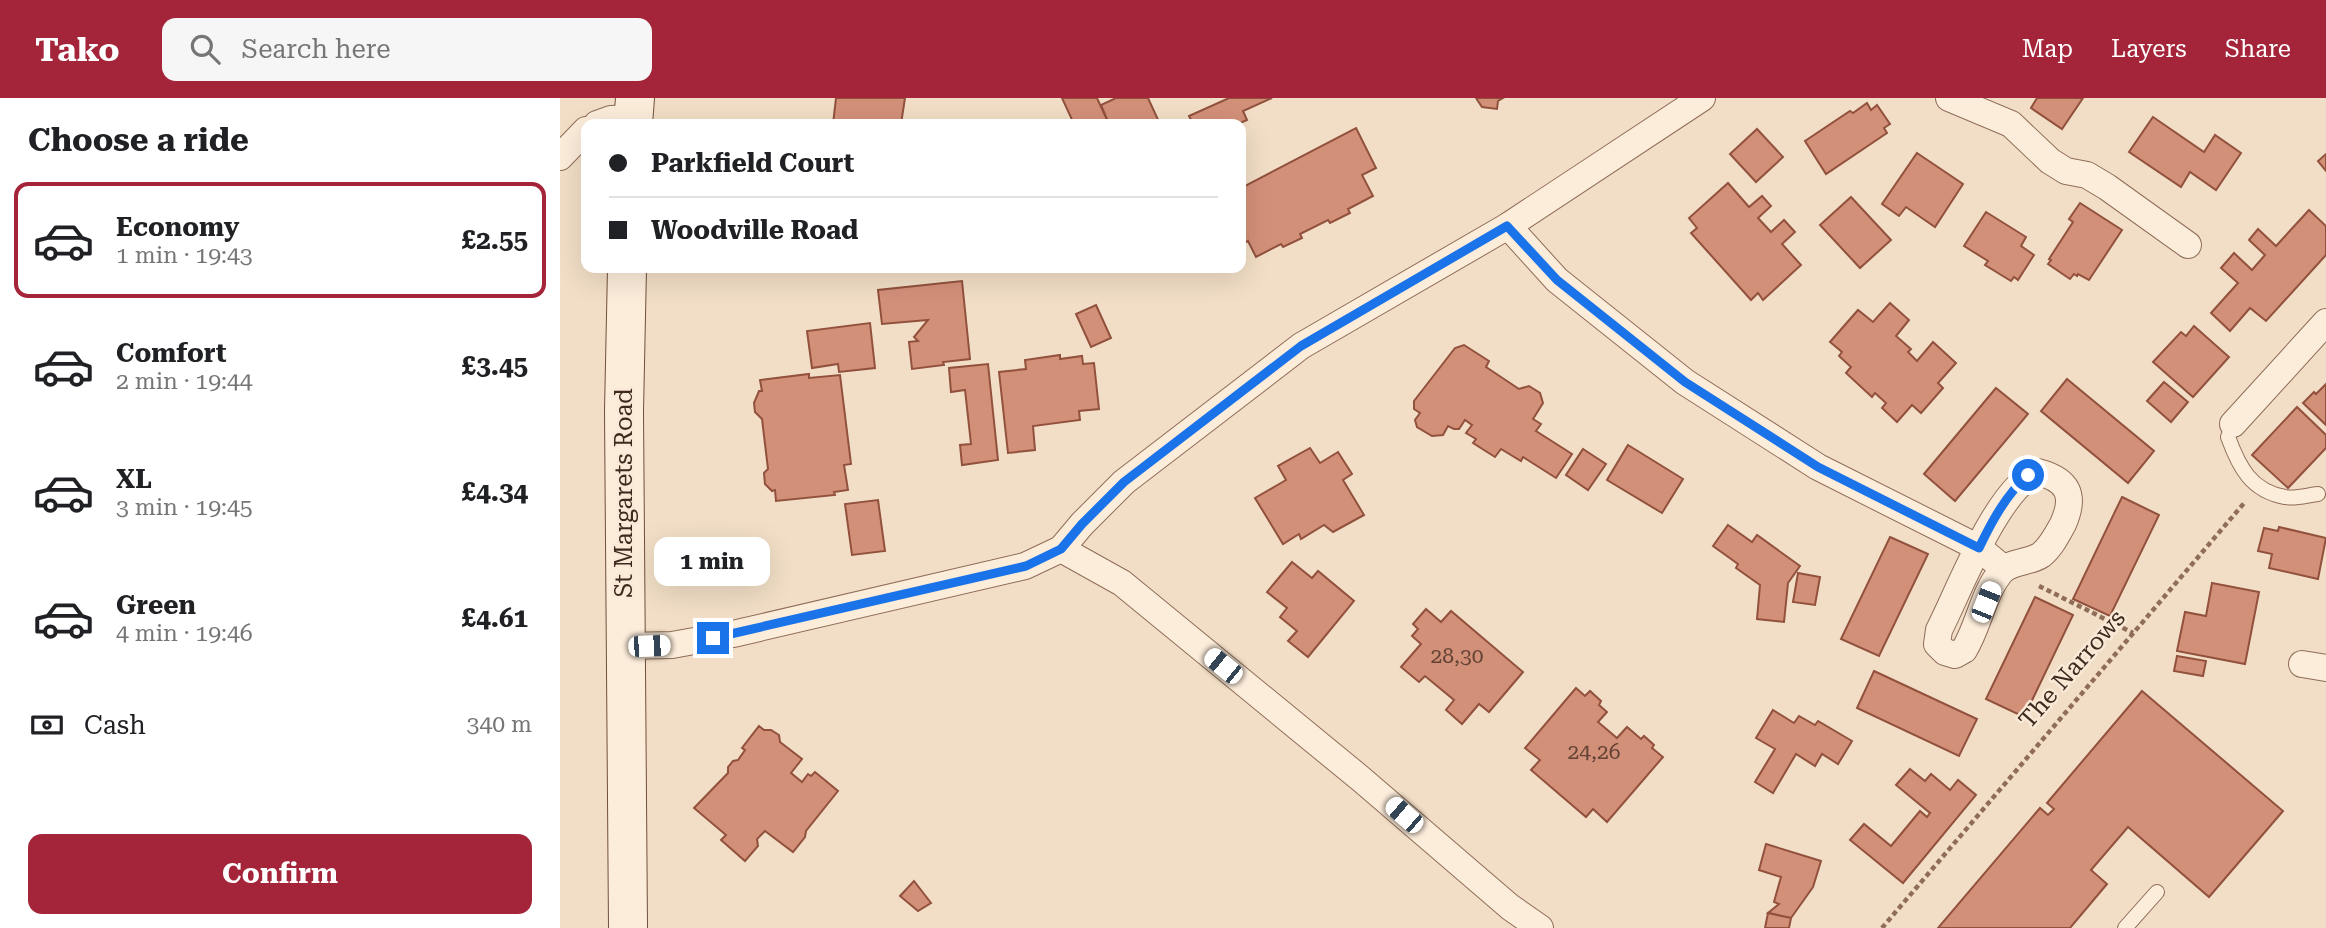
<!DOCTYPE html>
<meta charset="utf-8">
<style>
body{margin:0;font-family:"Roboto Serif",serif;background:#f6f6f6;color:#202124;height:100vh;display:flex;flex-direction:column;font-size:26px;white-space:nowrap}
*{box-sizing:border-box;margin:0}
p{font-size:23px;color:#757577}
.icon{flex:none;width:38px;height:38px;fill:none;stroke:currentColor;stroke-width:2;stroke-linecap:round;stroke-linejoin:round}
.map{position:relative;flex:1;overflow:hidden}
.details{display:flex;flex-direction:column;background:#fff;width:560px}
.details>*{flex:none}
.banner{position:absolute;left:21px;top:21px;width:665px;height:154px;border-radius:14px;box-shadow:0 7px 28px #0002;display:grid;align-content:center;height:154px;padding:0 28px;background:#fff}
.end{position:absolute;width:32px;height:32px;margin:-16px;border:9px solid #1a73e8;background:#fff;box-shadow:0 0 0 4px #fff}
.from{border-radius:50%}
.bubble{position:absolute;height:49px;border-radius:14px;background:#fff;box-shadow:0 7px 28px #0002;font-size:23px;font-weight:700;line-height:49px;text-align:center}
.car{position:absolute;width:21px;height:42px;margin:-21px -10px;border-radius:9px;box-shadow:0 0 5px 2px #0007;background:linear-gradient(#fff 24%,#345 0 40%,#fff 0 76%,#345 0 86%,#fff 0)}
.banner b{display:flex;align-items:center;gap:24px;height:66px;font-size:26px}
.banner b+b{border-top:2px solid #e0e0e0}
.banner i{width:18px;height:18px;background:#202124}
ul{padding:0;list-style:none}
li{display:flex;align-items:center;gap:21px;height:116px;margin:0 14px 10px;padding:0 14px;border:4px solid transparent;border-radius:14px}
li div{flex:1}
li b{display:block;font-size:26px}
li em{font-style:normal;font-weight:700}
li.current{border-color:#a42439}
li>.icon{width:63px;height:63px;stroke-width:1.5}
h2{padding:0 28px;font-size:32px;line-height:84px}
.pay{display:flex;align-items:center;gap:18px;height:77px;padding:0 28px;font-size:26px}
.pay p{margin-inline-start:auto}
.primary-button{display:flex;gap:14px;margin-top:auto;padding:14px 28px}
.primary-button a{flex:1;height:80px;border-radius:14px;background:#a42439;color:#fff;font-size:28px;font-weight:700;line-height:80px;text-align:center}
header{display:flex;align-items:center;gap:42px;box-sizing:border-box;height:98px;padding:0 35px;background:#a42439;color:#fff}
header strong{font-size:33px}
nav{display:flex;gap:38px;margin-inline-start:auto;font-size:24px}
.search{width:490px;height:63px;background:#f6f6f6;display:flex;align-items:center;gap:18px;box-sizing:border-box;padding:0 24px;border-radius:14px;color:#757577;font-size:26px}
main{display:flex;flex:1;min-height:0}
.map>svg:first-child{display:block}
.building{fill:#d39079;stroke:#91513d;stroke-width:2}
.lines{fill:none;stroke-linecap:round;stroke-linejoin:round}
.lane-casing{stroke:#8f6d59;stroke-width:16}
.street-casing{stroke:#8f6d59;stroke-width:28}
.secondary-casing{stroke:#714f3c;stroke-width:40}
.path{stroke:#8f6d59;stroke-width:4.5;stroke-dasharray:5 3.5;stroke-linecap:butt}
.lane{stroke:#fcecda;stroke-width:14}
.street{stroke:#fcecda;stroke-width:26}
.secondary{stroke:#fcecda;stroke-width:38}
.route{stroke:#1a73e8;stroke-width:9}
.labels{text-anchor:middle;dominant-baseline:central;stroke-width:5;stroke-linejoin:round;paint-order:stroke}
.number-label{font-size:21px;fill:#634335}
.street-label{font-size:24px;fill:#3e291e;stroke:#f9e9d6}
</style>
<header>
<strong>Tako</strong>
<div class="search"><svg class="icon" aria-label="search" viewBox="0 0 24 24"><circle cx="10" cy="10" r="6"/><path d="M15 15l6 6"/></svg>Search here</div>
<nav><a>Map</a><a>Layers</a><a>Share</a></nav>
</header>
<main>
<section class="details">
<h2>Choose a ride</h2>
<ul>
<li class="current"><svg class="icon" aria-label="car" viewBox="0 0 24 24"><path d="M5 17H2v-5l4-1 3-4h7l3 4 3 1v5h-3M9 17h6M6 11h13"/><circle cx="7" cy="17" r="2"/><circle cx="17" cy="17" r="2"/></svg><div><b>Economy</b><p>1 min · 19:43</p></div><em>£2.55</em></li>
<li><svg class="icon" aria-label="car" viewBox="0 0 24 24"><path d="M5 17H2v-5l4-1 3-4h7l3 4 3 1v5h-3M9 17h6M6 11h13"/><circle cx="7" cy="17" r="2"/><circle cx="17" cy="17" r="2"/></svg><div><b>Comfort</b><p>2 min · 19:44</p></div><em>£3.45</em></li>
<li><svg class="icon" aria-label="car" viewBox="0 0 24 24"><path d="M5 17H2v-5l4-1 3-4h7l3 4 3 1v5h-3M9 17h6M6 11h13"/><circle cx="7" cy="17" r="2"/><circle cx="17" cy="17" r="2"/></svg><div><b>XL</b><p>3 min · 19:45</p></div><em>£4.34</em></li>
<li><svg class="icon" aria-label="car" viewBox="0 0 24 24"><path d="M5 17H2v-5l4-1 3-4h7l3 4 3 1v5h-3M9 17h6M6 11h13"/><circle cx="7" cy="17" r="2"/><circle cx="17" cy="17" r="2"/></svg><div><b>Green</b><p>4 min · 19:46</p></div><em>£4.61</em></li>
</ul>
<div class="pay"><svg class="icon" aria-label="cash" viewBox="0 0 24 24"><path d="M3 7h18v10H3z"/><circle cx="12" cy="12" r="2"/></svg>Cash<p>340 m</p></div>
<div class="primary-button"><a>Confirm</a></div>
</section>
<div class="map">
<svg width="1766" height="830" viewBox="0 0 1766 830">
<rect width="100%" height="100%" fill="#f2dec6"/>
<!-- building -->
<g class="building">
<polygon points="276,0 345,0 341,26 273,26"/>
<polygon points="502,0 537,0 549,26 514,26"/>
<polygon points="556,0 588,0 600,26 549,26 541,7"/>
<polygon points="669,0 712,0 683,13 687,22 678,26 633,26 629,18"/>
<polygon points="916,0 943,0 938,3 937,11 922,9"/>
<polygon points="1477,0 1523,0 1502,31 1471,10"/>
<polygon points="1307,5 1311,12 1317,7 1330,26 1324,30 1327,35 1266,76 1245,43 1290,13 1293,15"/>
<polygon points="1593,19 1644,54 1655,37 1681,55 1656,92 1630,74 1621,89 1569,54"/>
<polygon points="796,30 816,70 802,77 813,98 788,111 790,115 770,125 768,122 740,136 742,140 723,149 721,146 696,159 688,143 681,147 681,90"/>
<polygon points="1197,31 1223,59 1196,84 1170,56"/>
<polygon points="1357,55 1403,86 1375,129 1346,109 1339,118 1322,106"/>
<polygon points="1766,56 1766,73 1758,63"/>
<polygon points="1168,85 1189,109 1202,98 1211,108 1198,120 1211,134 1224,122 1235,134 1222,146 1241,167 1203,202 1198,195 1191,202 1131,135 1137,130 1129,120"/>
<polygon points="1291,99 1331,142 1300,170 1260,127"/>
<polygon points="1520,105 1562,132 1529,182 1518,176 1517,178 1514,176 1510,181 1488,166 1491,162 1489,161 1513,124 1509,121"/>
<polygon points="1749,112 1766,128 1766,157 1706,223 1690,210 1670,233 1651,215 1678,185 1661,170 1674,155 1692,172 1705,157 1689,142 1698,131 1716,148"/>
<polygon points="1426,114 1466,139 1461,148 1474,157 1458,182 1454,179 1451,183 1425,167 1428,163 1404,148"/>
<polygon points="402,183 410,261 383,264 384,267 352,271 349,244 358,243 354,239 368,222 322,226 318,192"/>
<polygon points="1330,205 1349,222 1336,238 1351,251 1348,254 1357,263 1373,244 1396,265 1378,285 1383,290 1361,315 1352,307 1337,324 1322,310 1326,305 1315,295 1312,299 1286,275 1291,269 1279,258 1282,254 1270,244 1298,212 1313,224"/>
<polygon points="536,207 551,240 531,249 516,216"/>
<polygon points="310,225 315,270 279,274 278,266 252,270 247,233"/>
<polygon points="1634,228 1669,259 1633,299 1593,264 1621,234 1626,238"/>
<polygon points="904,247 929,263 926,269 959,291 969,288 980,295 983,305 973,321 981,326 976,333 1012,356 996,380 963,359 961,363 941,351 935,359 913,345 916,341 906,335 912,327 905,322 899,331 894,331 888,328 883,337 872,338 857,329 855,322 860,315 854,311 854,303 895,250"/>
<polygon points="500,257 500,261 522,258 523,266 534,265 539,311 519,313 520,322 473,328 475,352 448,355 439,274 466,271 465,262"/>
<polygon points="428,266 438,362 402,367 400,347 411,346 405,292 391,294 389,270"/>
<polygon points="249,276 249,280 280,277 291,366 284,367 288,392 274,394 275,397 216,403 215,392 212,393 205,386 204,375 208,371 202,321 195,314 194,305 199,293 202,293 200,282"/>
<polygon points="1507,281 1594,353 1568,385 1481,313"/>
<polygon points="1604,284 1628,304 1611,324 1587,303"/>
<polygon points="1766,286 1766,327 1743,305 1754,294 1756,296"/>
<polygon points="1436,290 1468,316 1395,403 1364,376"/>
<polygon points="1737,309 1766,337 1766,350 1728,390 1692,357"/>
<polygon points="1068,347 1123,381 1102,415 1047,382"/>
<polygon points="750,350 760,365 778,354 792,376 783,382 804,417 773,434 764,427 741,441 739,436 723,446 695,400 726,382 718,368"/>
<polygon points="1023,351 1046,366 1028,392 1006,377"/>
<polygon points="1562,399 1599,417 1550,518 1513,501"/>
<polygon points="318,402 325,453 292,457 285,406"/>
<polygon points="1168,427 1192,444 1197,437 1240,468 1228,485 1224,524 1197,521 1200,487 1176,470 1178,466 1153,448"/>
<polygon points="1719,429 1766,440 1758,481 1709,470 1712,456 1698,453 1704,430 1718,433"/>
<polygon points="1330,439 1368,456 1319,558 1281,541"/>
<polygon points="732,464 752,480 758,473 794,503 748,559 728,543 737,533 720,519 727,510 707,494"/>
<polygon points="1238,475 1260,479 1255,507 1233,504"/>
<polygon points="1652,485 1699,494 1685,566 1617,553 1625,514 1646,518"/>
<polygon points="1475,499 1513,517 1464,619 1426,601"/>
<polygon points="866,511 881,524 891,513 963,574 929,614 919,606 902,626 886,612 894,602 865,578 859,584 841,569 861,546 852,538 858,531 853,526"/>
<polygon points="1617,558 1646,563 1643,578 1614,573"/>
<polygon points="1314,573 1417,621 1399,658 1297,610"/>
<polygon points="1016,590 1025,598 1030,593 1041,603 1039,607 1047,614 1038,624 1057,640 1067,629 1081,641 1084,638 1094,647 1092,650 1103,659 1047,724 1033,711 1026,719 971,672 980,662 965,650"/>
<polygon points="1582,593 1723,713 1649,799 1568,729 1531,772 1547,786 1510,830 1378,830 1480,710 1488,717 1494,711 1487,705"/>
<polygon points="1213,612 1234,625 1239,618 1255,627 1258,623 1292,643 1278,666 1262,656 1255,668 1236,656 1213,695 1195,684 1215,651 1196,640"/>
<polygon points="199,628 204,632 211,632 219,637 220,644 242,661 231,675 242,684 248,676 251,678 255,674 278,693 246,733 245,739 233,754 205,733 197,741 198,748 185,763 161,742 166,737 134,710 168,675 168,669 173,663 178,662 185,652 182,650"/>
<polygon points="1350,671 1365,683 1371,676 1390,692 1398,682 1416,697 1343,785 1290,742 1304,726 1331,748 1360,713 1367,719 1370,715 1336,687"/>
<polygon points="1206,746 1261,763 1253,789 1231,820 1208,815 1219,806 1214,804 1221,779 1199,772"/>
<polygon points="354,783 371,805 358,813 340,798"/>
<polygon points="1208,815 1231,820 1229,830 1205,830"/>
</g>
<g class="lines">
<!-- lane casing -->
<g class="lane-casing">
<g id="lane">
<path d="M1673,326L1668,339C1679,369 1691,393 1725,399C1735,401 1748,397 1758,396"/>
<polyline points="1565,830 1597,794"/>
</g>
</g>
<!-- street casing -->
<g class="street-casing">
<g id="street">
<polyline points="1389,0 1451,26 1490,63 1506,73 1527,77 1547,89 1628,147"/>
<polyline points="37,26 51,21 73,20"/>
<polyline points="0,59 26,32"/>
<polyline points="948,128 997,182 1125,284 1258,369 1419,450 1444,471"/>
<polyline points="1673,326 1766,224"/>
<path d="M1478,374C1508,382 1516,397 1503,426C1497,437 1491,449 1481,457C1469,465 1450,463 1441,474C1423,495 1419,528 1404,552L1395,557L1385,554L1377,546L1379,532C1399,493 1438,389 1478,374Z"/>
<polyline points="501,451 562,485 801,681 950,809 980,830"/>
<polyline points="65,548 112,547 173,536 465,468 501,451 522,426 564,384 741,248 948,128 1142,0"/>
<polyline points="1742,566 1766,570"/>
</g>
</g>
<!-- secondary casing -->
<g class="secondary-casing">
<g id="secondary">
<polyline points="73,26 75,0"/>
<polyline points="67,170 64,313 68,830"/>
</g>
</g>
<!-- path -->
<g class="path">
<polyline points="1479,488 1573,535"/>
<polyline points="1322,830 1685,404"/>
</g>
<!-- lane -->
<use href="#lane" class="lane"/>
<!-- street -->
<use href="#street" class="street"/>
<!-- secondary -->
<use href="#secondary" class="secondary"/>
</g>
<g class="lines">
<!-- route -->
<path class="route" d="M153,540L466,468L501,451L522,426L564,384L741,248L947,128L997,182L1125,284L1258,369L1419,450C1432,423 1446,397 1468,377"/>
</g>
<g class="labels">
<!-- number labels -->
<g class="number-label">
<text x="897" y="558">28,30</text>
<text x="1034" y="654">24,26</text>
</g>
<!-- street labels -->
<g class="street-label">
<text transform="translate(64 395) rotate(-90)">St Margarets Road</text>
<text transform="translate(1512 571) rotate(-49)">The Narrows</text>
</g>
</g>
</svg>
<i class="end from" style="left:1468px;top:377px"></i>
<i class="end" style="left:153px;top:540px"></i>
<div class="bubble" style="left:94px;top:439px;width:116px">1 min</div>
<i class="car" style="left:1426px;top:504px;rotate:22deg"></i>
<i class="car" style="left:89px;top:548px;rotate:88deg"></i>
<i class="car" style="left:663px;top:568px;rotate:309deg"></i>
<i class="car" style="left:844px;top:717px;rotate:311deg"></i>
<div class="banner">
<b><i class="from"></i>Parkfield Court</b>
<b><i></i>Woodville Road</b>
</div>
</div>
</main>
